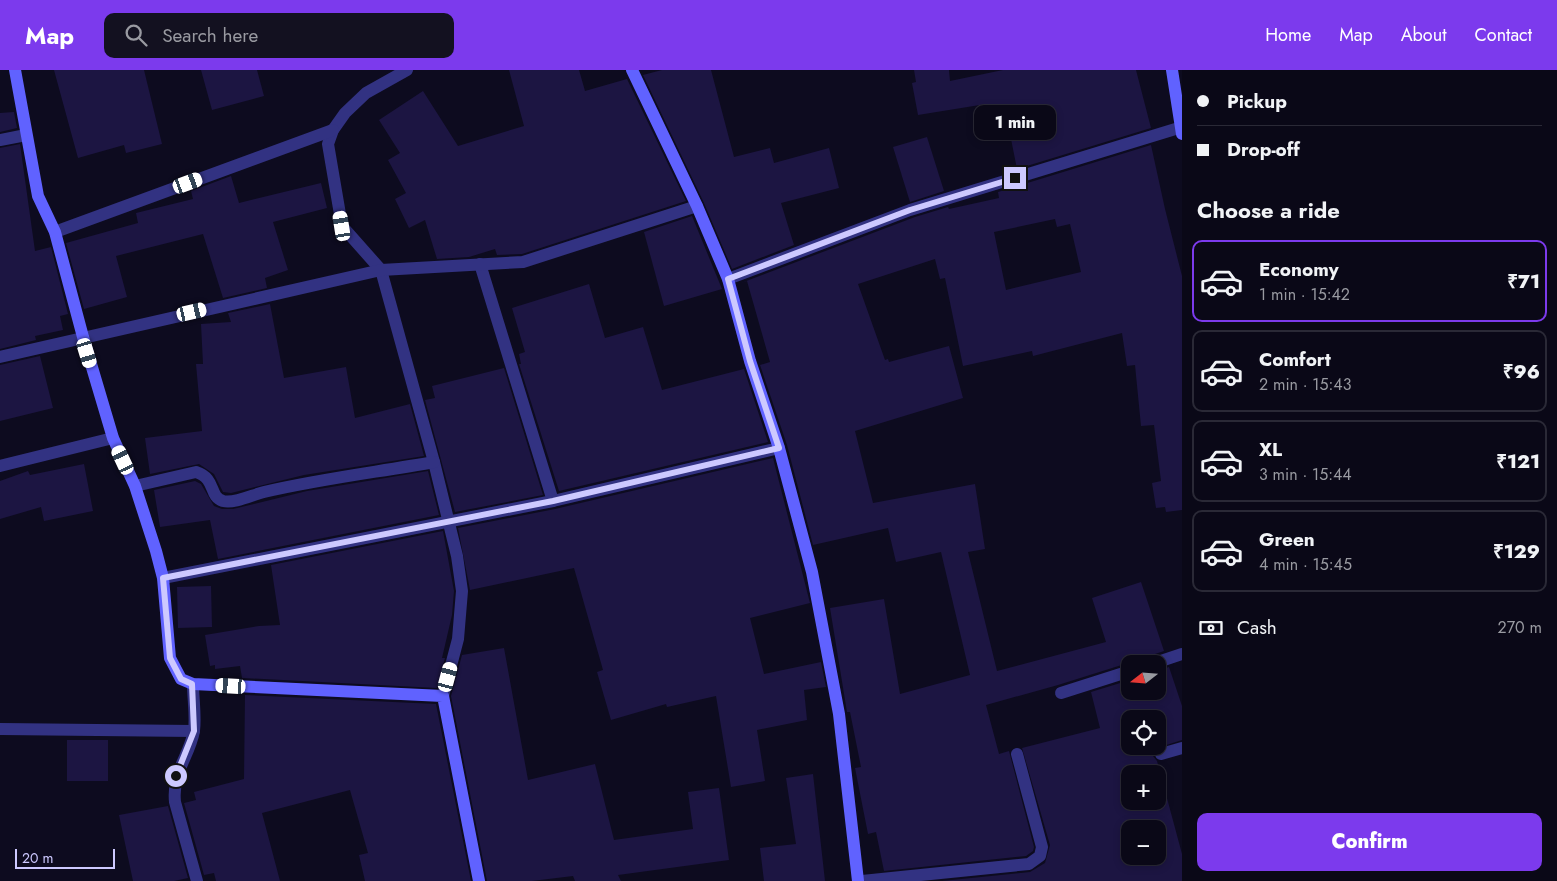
<!DOCTYPE html>
<meta charset="utf-8">
<style>
body{margin:0;font-family:Jost,sans-serif;background:#131120;color:#f1f3f6;height:100vh;display:flex;flex-direction:column;font-size:19px;white-space:nowrap}
*{box-sizing:border-box;margin:0}
p{font-size:16px;color:#999aa1}
.icon{flex:none;width:28px;height:28px;fill:none;stroke:currentColor;stroke-width:2;stroke-linecap:round;stroke-linejoin:round}
.map{position:relative;flex:1;overflow:hidden}
.sheet{display:flex;flex-direction:column;background:#0a0817;width:375px}
.sheet>*{flex:none}
.top-card{display:grid;align-content:center;height:110px;padding:0 15px;background:#0a0817}
.needle{width:32px;rotate:253deg}
.tools{position:absolute;left:1121px;top:585px;display:grid;gap:10px}
.tools a{display:grid;place-items:center;width:45px;height:45px;border-radius:10px;background:#0a0817;box-shadow:0 2px 8px #0003,0 0 0 1px #2a2936;font-size:25px}
.scale{position:absolute;left:15px;bottom:12px;width:100px;box-sizing:border-box;padding-left:5px;border:2px solid #cdc9ff;border-top:0;font-size:14px;line-height:18px;white-space:nowrap;color:#cdc9ff;-webkit-text-stroke:4px #0d0b1f;paint-order:stroke}
.end{position:absolute;width:22px;height:22px;margin:-11px;border:6px solid #cdc9ff;background:#111;box-shadow:0 0 0 2px #111}
.from{border-radius:50%}
.bubble{position:absolute;height:35px;border-radius:10px;background:#0a0817;box-shadow:0 2px 8px #0003,0 0 0 1px #2a2936;font-size:16px;font-weight:800;line-height:35px;text-align:center}
.car{position:absolute;width:15px;height:30px;margin:-15px -8px;border-radius:6px;box-shadow:0 0 4px 1px #0007;background:linear-gradient(#fff 24%,#345 0 40%,#fff 0 76%,#345 0 86%,#fff 0)}
.top-card b{display:flex;align-items:center;gap:18px;height:48px;font-size:19px}
.top-card b+b{border-top:1px solid #2a2936}
.top-card i{width:12px;height:12px;background:#f1f3f6}
ul{padding:0;list-style:none}
li{display:flex;align-items:center;gap:15px;height:82px;margin:0 10px 8px;padding:0 5px;border:2px solid #2a2936;border-radius:10px}
li div{flex:1}
li b{display:block;font-size:19px}
li em{font-style:normal;font-weight:800}
li.active{border-color:#7c3aed}
li>.icon{width:45px;height:45px;stroke-width:1.5}
h2{padding:0 15px;font-size:22px;line-height:60px}
.pay{display:flex;align-items:center;gap:12px;height:55px;padding:0 15px;font-size:19px}
.pay p{margin-inline-start:auto}
.primary-button{display:flex;gap:10px;margin-top:auto;padding:10px 15px}
.primary-button a{flex:1;height:58px;border-radius:10px;background:#7c3aed;color:#fff;font-size:20px;font-weight:800;line-height:58px;text-align:center}
header{display:flex;align-items:center;gap:30px;box-sizing:border-box;height:70px;padding:0 25px;background:#7c3aed;color:#fff}
header strong{font-size:24px}
nav{display:flex;gap:28px;margin-inline-start:auto;font-size:18px}
.search{width:350px;height:45px;background:#131120;display:flex;align-items:center;gap:12px;box-sizing:border-box;padding:0 18px;border-radius:10px;color:#999aa1;font-size:19px}
main{display:flex;flex:1;min-height:0}
.map>svg:first-child{display:block}
.building{fill:#1c1542;fill-rule:evenodd}
.lines{fill:none;stroke-linecap:round;stroke-linejoin:round}
.street{stroke:#323282;stroke-width:12}
.secondary{stroke:#6062ff;stroke-width:12}
.route{stroke:#cdc9ff;stroke-width:6}
</style>
<header>
<strong>Map</strong>
<div class="search"><svg class="icon" aria-label="search" viewBox="0 0 24 24"><circle cx="10" cy="10" r="6"/><path d="M15 15l6 6"/></svg>Search here</div>
<nav><a>Home</a><a>Map</a><a>About</a><a>Contact</a></nav>
</header>
<main>
<div class="map">
<svg width="1182" height="811" viewBox="0 0 1182 811">
<rect width="100%" height="100%" fill="#0d0b1f"/>
<!-- building -->
<g class="building">
<polygon points="54,0 144,0 162,74 126,83 124,75 78,88"/>
<polygon points="201,0 257,0 264,26 212,40"/>
<polygon points="509,0 579,0 585,21 627,9 686,131 522,184 497,185 495,179 469,187 437,189 425,150 409,158 395,129 406,123 388,90 400,83 379,50 423,21 458,76 524,56"/>
<polygon points="662,0 711,0 734,87 770,78 774,93 829,78 839,118 781,133 794,175 732,199 704,133 643,5"/>
<polygon points="914,0 949,0 950,11 1003,0 1136,0 1151,58 1017,99 1004,34 987,37 986,34 918,45 912,13 916,12"/>
<polygon points="14,42 17,58 0,62 0,43"/>
<polygon points="927,67 944,121 910,132 893,77"/>
<polygon points="20,74 35,181 51,177 68,244 60,246 63,260 35,266 36,270 0,279 0,78"/>
<path d="M1151,75L1165,139L1182,206V440L1166,442L1165,437L1156,438L1152,413L1161,411L1154,355L1141,356L1135,295L1127,296L1122,263L1033,286L1032,281L963,296L945,208L940,209L935,189L858,214L885,290L888,289L889,292L949,276L963,328L855,361L873,433L975,414L985,479L968,482L997,601L1106,572L1092,528L1141,512L1164,581L1149,586L1144,594L1128,593L1058,615L986,635L999,684L1009,681L1034,777L1033,781L1026,786L884,801L876,762L868,764L855,698L861,697L850,642H847L830,538L884,529L900,624L970,605L941,482L896,492L888,458L813,475L787,375L760,295L770,292L747,211L741,213L915,147L948,137L949,139L999,128L998,122ZM1055,149L1057,157L1070,154L1081,202L1006,220L994,162Z"/>
<polygon points="231,106 239,133 321,113 327,138 273,152 288,200 265,208 267,218 223,228 203,164 116,186 127,227 84,239 66,173 138,153 136,143 193,129 191,121"/>
<polygon points="692,146 722,219 664,236 644,162"/>
<polygon points="589,214 605,268 643,257 662,320 744,299 768,372 559,421 519,294 521,294 519,284 525,282 512,238"/>
<polygon points="270,234 284,308 346,297 355,348 410,334 424,386 304,405 231,423 223,422 214,404 199,394 150,404 145,368 202,361 196,294 203,294 201,254 231,252 228,243"/>
<polygon points="40,286 53,338 0,351 0,295"/>
<polygon points="504,298 543,425 455,442 425,330 435,328 432,316"/>
<polygon points="773,388 810,533 750,548 764,604 821,592 826,617 804,620 807,650 757,660 765,711 731,717 716,626 667,637 666,634 611,650 597,602 603,600 574,498 470,520 458,458 555,439"/>
<polygon points="84,394 93,441 44,451 41,437 0,449 0,411 28,401 30,405"/>
<polygon points="428,401 439,445 218,489 210,450 160,457 154,420 195,411 201,414 214,436 222,439 233,439 307,421"/>
<polygon points="443,461 454,521 452,545 442,588 445,588 437,618 242,608 240,596 215,599 215,595 210,596 205,565 259,556 280,555 271,495"/>
<polygon points="211,516 212,557 178,558 177,517"/>
<polygon points="504,578 528,710 595,694 614,770 693,759 688,722 719,718 729,790 618,805 621,811 575,811 573,806 532,811 487,811 451,626 462,585"/>
<path d="M1169,597L1182,636V670L1154,679L1153,686L1157,691L1182,784V811H942L1030,802L1045,793L1050,775L1022,678L1100,658L1091,622L1130,610V621H1158V601ZM1130,649H1158V676H1130ZM1130,704H1158V731H1130ZM1130,759H1158V786H1130Z"/>
<polygon points="245,625 436,634 471,811 365,811 359,785 368,783 350,720 262,743 280,811 216,811 214,803 204,805 184,733 196,730 194,722 244,709"/>
<rect x="67" y="670" width="41" height="41"/>
<polygon points="813,704 825,811 764,811 760,778 796,774 786,708"/>
<polygon points="168,736 188,808 174,811 133,811 119,745"/>
</g>
<g class="lines">
<!-- street -->
<g class="street">
<polyline points="407,0 366,23 345,43 333,60 328,74 342,156 381,200 434,392 457,486 462,521 458,569 443,626"/>
<polyline points="0,70 26,65"/>
<polyline points="55,162 333,60"/>
<polyline points="480,194 553,431"/>
<polyline points="728,209 910,140 1182,57"/>
<polyline points="0,287 381,200 523,192 697,136"/>
<polyline points="0,396 113,368"/>
<path d="M135,416L196,402C217,409 208,426 223,431C234,434 252,425 264,422C319,409 378,402 434,392"/>
<polyline points="163,508 553,431 779,378"/>
<polyline points="1152,594 1182,584"/>
<path d="M193,614C193,629 196,646 194,661C189,687 172,702 175,732L197,811"/>
<polyline points="1061,623 1130,601"/>
<polyline points="1,659 194,661"/>
<polyline points="1161,684 1182,678"/>
<polyline points="862,811 1029,794 1040,786 1042,777 1017,684"/>
</g>
<!-- secondary -->
<g class="secondary">
<polyline points="15,0 38,126 55,162 83,267 113,368 135,416 156,481 163,508 170,588 181,609 193,614 443,626 479,811"/>
<polyline points="632,0 697,136 728,209 750,291 779,378 812,502 839,644 858,811"/>
<polyline points="1172,0 1182,64"/>
</g>
</g>
<g class="lines">
<!-- route -->
<polyline class="route" points="176,706 194,661 192,614 181,609 170,588 163,508 553,431 779,378 750,291 728,209 910,140 1015,108"/>
</g>
</svg>
<div class="tools">
<a><svg class="needle" viewBox="-14 -14 28 28"><path d="M0-13l5 13h-10z" fill="#e53935"/><path d="M0 13l5-13h-10z" fill="#999aa1"/></svg></a>
<a><svg class="icon" aria-label="locate" viewBox="0 0 24 24"><circle cx="12" cy="12" r="6"/><path d="M12 2v4M12 18v4M2 12h4M18 12h4"/></svg></a>
<a>+</a>
<a>−</a>
</div>
<div class="scale">20 m</div>
<i class="end from" style="left:176px;top:706px"></i>
<i class="end" style="left:1015px;top:108px"></i>
<div class="bubble" style="left:974px;top:35px;width:82px">1 min</div>
<i class="car" style="left:188px;top:113px;rotate:70deg"></i>
<i class="car" style="left:342px;top:156px;rotate:351deg"></i>
<i class="car" style="left:192px;top:242px;rotate:77deg"></i>
<i class="car" style="left:87px;top:283px;rotate:163deg"></i>
<i class="car" style="left:123px;top:390px;rotate:335deg"></i>
<i class="car" style="left:448px;top:607px;rotate:15deg"></i>
<i class="car" style="left:231px;top:616px;rotate:273deg"></i>
</div>
<section class="sheet">
<div class="top-card">
<b><i class="from"></i>Pickup</b>
<b><i></i>Drop-off</b>
</div>
<h2>Choose a ride</h2>
<ul>
<li class="active"><svg class="icon" aria-label="car" viewBox="0 0 24 24"><path d="M5 17H2v-5l4-1 3-4h7l3 4 3 1v5h-3M9 17h6M6 11h13"/><circle cx="7" cy="17" r="2"/><circle cx="17" cy="17" r="2"/></svg><div><b>Economy</b><p>1 min · 15:42</p></div><em>₹71</em></li>
<li><svg class="icon" aria-label="car" viewBox="0 0 24 24"><path d="M5 17H2v-5l4-1 3-4h7l3 4 3 1v5h-3M9 17h6M6 11h13"/><circle cx="7" cy="17" r="2"/><circle cx="17" cy="17" r="2"/></svg><div><b>Comfort</b><p>2 min · 15:43</p></div><em>₹96</em></li>
<li><svg class="icon" aria-label="car" viewBox="0 0 24 24"><path d="M5 17H2v-5l4-1 3-4h7l3 4 3 1v5h-3M9 17h6M6 11h13"/><circle cx="7" cy="17" r="2"/><circle cx="17" cy="17" r="2"/></svg><div><b>XL</b><p>3 min · 15:44</p></div><em>₹121</em></li>
<li><svg class="icon" aria-label="car" viewBox="0 0 24 24"><path d="M5 17H2v-5l4-1 3-4h7l3 4 3 1v5h-3M9 17h6M6 11h13"/><circle cx="7" cy="17" r="2"/><circle cx="17" cy="17" r="2"/></svg><div><b>Green</b><p>4 min · 15:45</p></div><em>₹129</em></li>
</ul>
<div class="pay"><svg class="icon" aria-label="cash" viewBox="0 0 24 24"><path d="M3 7h18v10H3z"/><circle cx="12" cy="12" r="2"/></svg>Cash<p>270 m</p></div>
<div class="primary-button"><a>Confirm</a></div>
</section>
</main>
